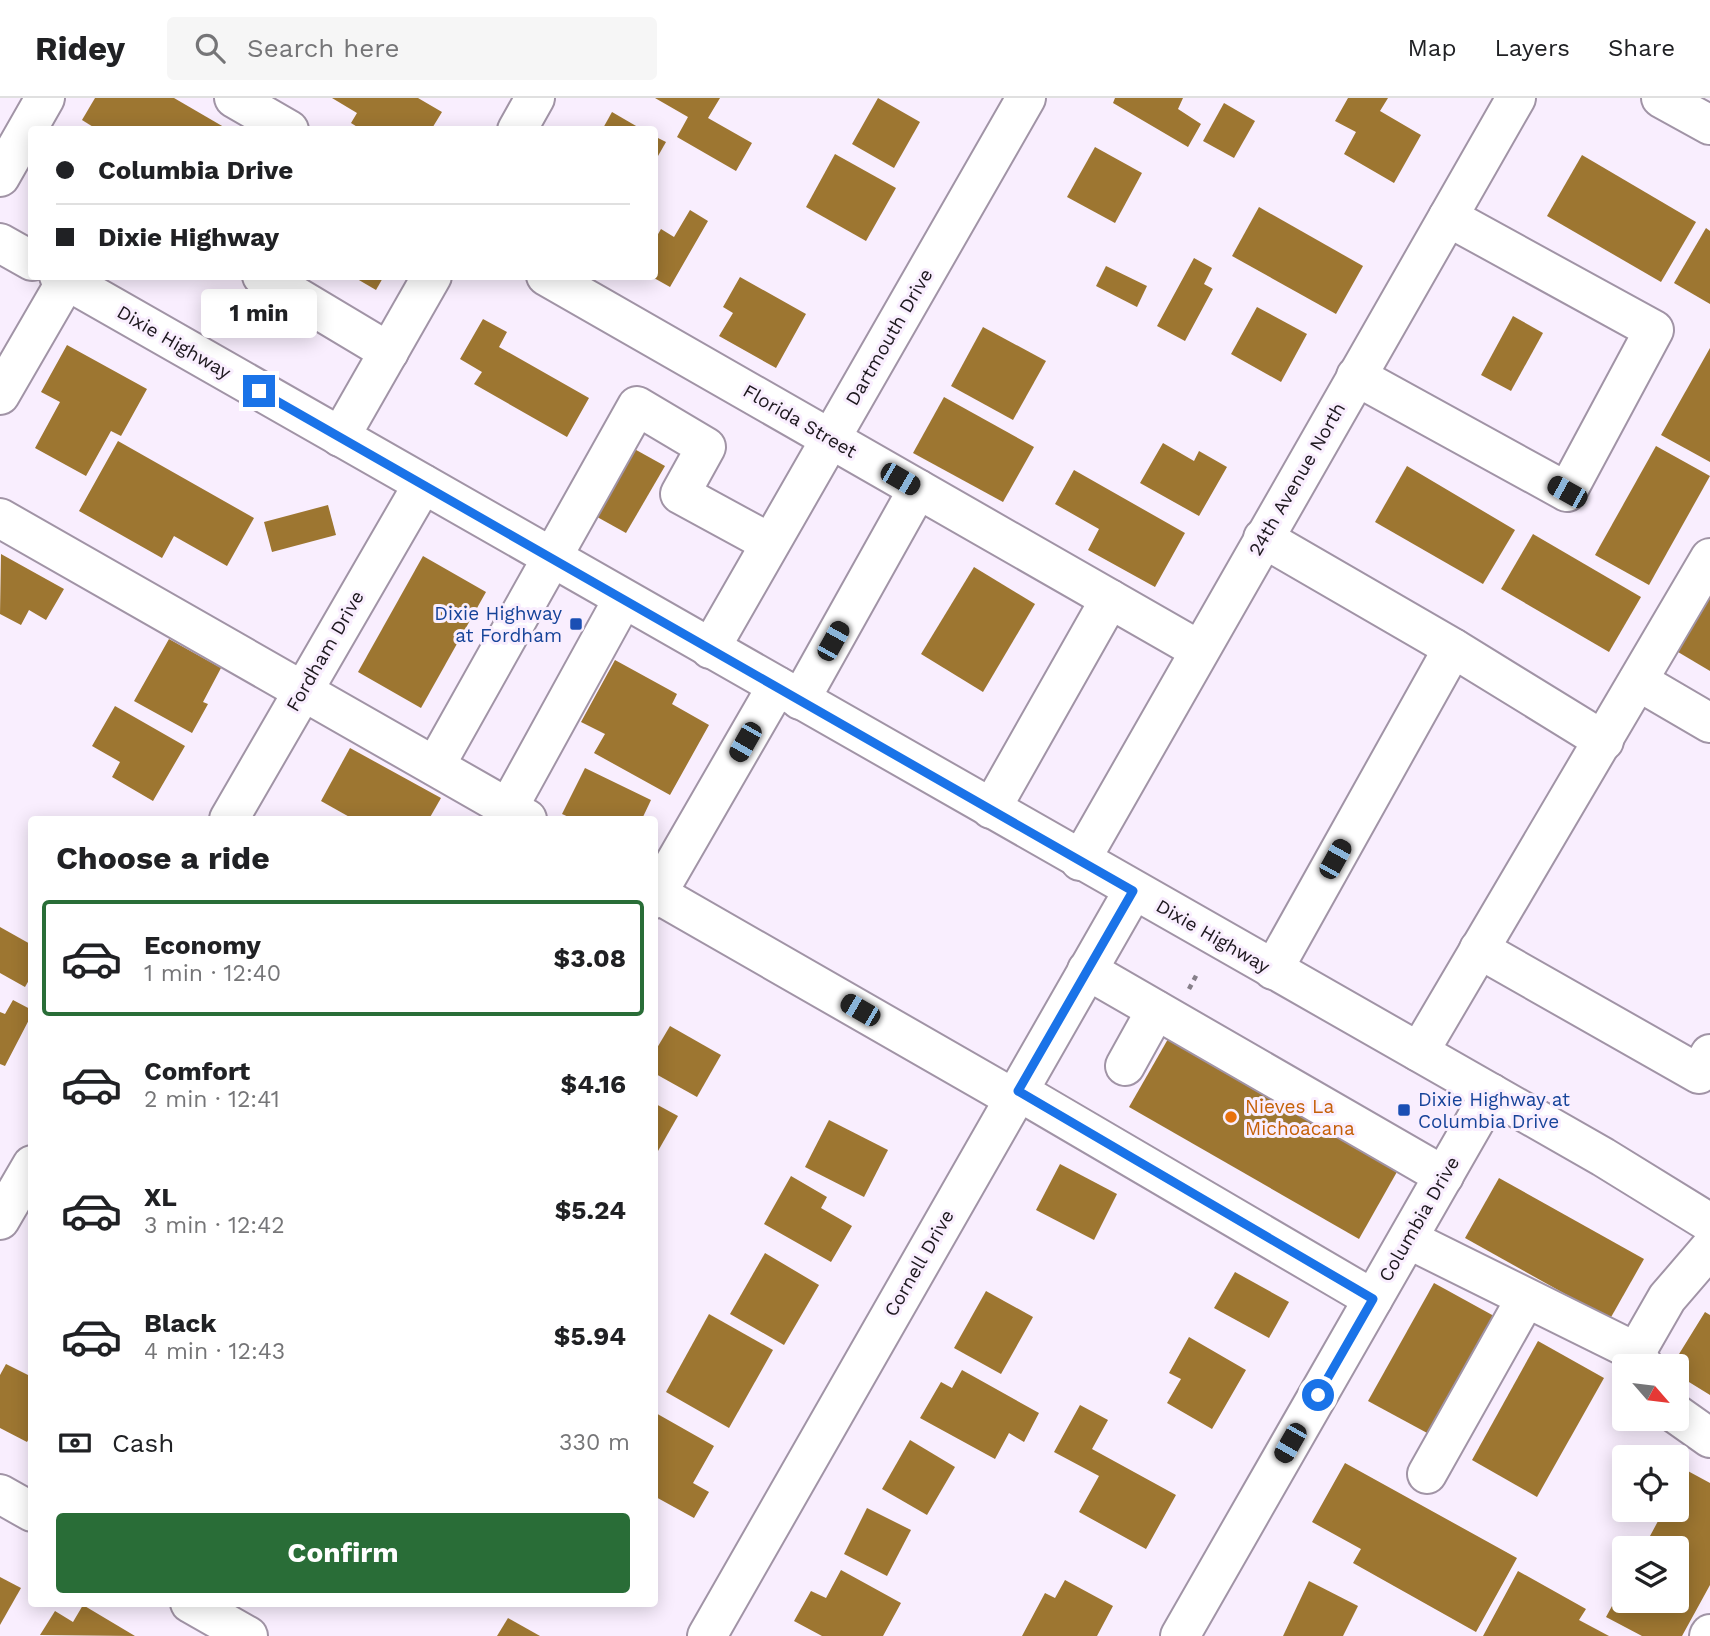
<!DOCTYPE html>
<meta charset="utf-8">
<style>
body{margin:0;font-family:"Work Sans",sans-serif;background:#f6f6f6;color:#202124;height:100vh;display:flex;flex-direction:column;font-size:26px;white-space:nowrap}
*{box-sizing:border-box;margin:0}
p{font-size:23px;color:#757577}
.icon{flex:none;width:38px;height:38px;fill:none;stroke:currentColor;stroke-width:2;stroke-linecap:round;stroke-linejoin:round}
.map{position:relative;flex:1;overflow:hidden}
.panel{position:absolute;left:28px;top:718px;width:630px;height:791px;display:flex;flex-direction:column;background:#fff;border-radius:7px;box-shadow:0 4px 18px #0003}
.panel>*{flex:none}
.banner{position:absolute;left:28px;top:28px;width:630px;height:154px;border-radius:7px;box-shadow:0 4px 18px #0003;display:grid;align-content:center;height:154px;padding:0 28px;background:#fff}
.needle{width:46px;rotate:118deg}
.fabs{position:absolute;left:1612px;top:1256px;display:grid;gap:14px}
.fabs a{display:grid;place-items:center;width:77px;height:77px;border-radius:7px;background:#fff;box-shadow:0 4px 18px #0003;font-size:35px}
.end{position:absolute;width:32px;height:32px;margin:-16px;border:9px solid #1a73e8;background:#fff;box-shadow:0 0 0 4px #fff}
.from{border-radius:50%}
.bubble{position:absolute;height:49px;border-radius:7px;background:#fff;box-shadow:0 4px 18px #0003;font-size:23px;font-weight:700;line-height:49px;text-align:center}
.car{position:absolute;width:21px;height:42px;margin:-21px -10px;border-radius:9px;box-shadow:0 0 5px 2px #0007;background:linear-gradient(#222 24%,#8ab4d8 0 40%,#222 0 76%,#8ab4d8 0 86%,#222 0)}
.banner b{display:flex;align-items:center;gap:24px;height:66px;font-size:26px}
.banner b+b{border-top:2px solid #e0e0e0}
.banner i{width:18px;height:18px;background:#202124}
ul{padding:0;list-style:none}
li{display:flex;align-items:center;gap:21px;height:116px;margin:0 14px 10px;padding:0 14px;border:4px solid transparent;border-radius:7px}
li div{flex:1}
li b{display:block;font-size:26px}
li em{font-style:normal;font-weight:700}
li.on{border-color:#296d37}
li>.icon{width:63px;height:63px;stroke-width:1.5}
h2{padding:0 28px;font-size:32px;line-height:84px}
.pay{display:flex;align-items:center;gap:18px;height:77px;padding:0 28px;font-size:26px}
.pay p{margin-inline-start:auto}
.button{display:flex;gap:14px;margin-top:auto;padding:14px 28px}
.button a{flex:1;height:80px;border-radius:7px;background:#296d37;color:#fff;font-size:28px;font-weight:700;line-height:80px;text-align:center}
header{display:flex;align-items:center;gap:42px;box-sizing:border-box;height:98px;padding:0 35px;background:#fff;border-bottom:2px solid #e0e0e0}
header strong{font-size:33px}
nav{display:flex;gap:38px;margin-inline-start:auto;font-size:24px}
.search{width:490px;height:63px;background:#f6f6f6;display:flex;align-items:center;gap:18px;box-sizing:border-box;padding:0 24px;border-radius:7px;color:#757577;font-size:26px}
.map>svg:first-child{display:block}
.building{fill:#9d7631}
.lines{fill:none;stroke-linecap:round;stroke-linejoin:round}
.minor-casing{stroke:#a194a6;stroke-width:42}
.major-casing{stroke:#a194a6;stroke-width:42}
.path{stroke:#877f8a;stroke-width:4.5;stroke-dasharray:5 5;stroke-linecap:butt}
.minor{stroke:#fff;stroke-width:38}
.major{stroke:#fff;stroke-width:38}
.route{stroke:#1a73e8;stroke-width:9}
.transit-dot{fill:#1a4fb4;stroke:#f9eefe;stroke-width:2.5}
.food-dot{fill:#e8710a;stroke:#f9eefe;stroke-width:2.5}
.labels{text-anchor:middle;dominant-baseline:central;stroke-width:6;stroke-linejoin:round;paint-order:stroke}
.street-label{font-size:19px;fill:#1c171d;stroke:#f9eefe}
.transit-label{font-size:19px;fill:#164399;stroke:#f9eefe;text-anchor:end}
.food-label{font-size:19px;fill:#c56008;stroke:#f9eefe;text-anchor:start}
</style>
<header>
<strong>Ridey</strong>
<div class="search"><svg class="icon" aria-label="search" viewBox="0 0 24 24"><circle cx="10" cy="10" r="6"/><path d="M15 15l6 6"/></svg>Search here</div>
<nav><a>Map</a><a>Layers</a><a>Share</a></nav>
</header>
<div class="map">
<svg width="1710" height="1538" viewBox="0 0 1710 1538">
<rect width="100%" height="100%" fill="#f9eefe"/>
<!-- building -->
<g class="building">
<polygon points="95,0 174,0 229,32 98,32 82,22"/>
<polygon points="332,0 418,0 442,14 431,32 362,32 351,25 357,15"/>
<polygon points="655,0 720,0 708,20 752,45 736,73 677,39 688,19"/>
<polygon points="878,0 920,24 894,70 852,46"/>
<polygon points="1115,0 1183,0 1178,11 1201,26 1188,49 1113,5"/>
<polygon points="1348,0 1388,0 1380,13 1421,37 1394,85 1344,56 1356,34 1335,23"/>
<polygon points="1224,5 1255,23 1234,60 1203,43"/>
<polygon points="612,14 643,32 602,32"/>
<polygon points="654,38 666,44 654,65"/>
<polygon points="1095,49 1142,75 1115,125 1067,99"/>
<polygon points="835,56 896,90 866,143 806,109"/>
<polygon points="1582,57 1696,124 1661,184 1547,118"/>
<polygon points="1259,109 1363,168 1336,216 1232,158"/>
<polygon points="690,112 708,123 670,189 654,180 654,143 661,131 674,139"/>
<polygon points="1706,130 1710,133 1710,206 1674,185"/>
<polygon points="1194,160 1212,170 1204,186 1213,191 1185,243 1157,228"/>
<polygon points="1106,168 1147,188 1137,209 1096,188"/>
<polygon points="352,178 384,178 376,192"/>
<polygon points="740,179 806,216 776,270 719,238 733,215 723,209"/>
<polygon points="1257,209 1307,236 1281,284 1231,256"/>
<polygon points="1513,218 1543,235 1511,293 1481,277"/>
<polygon points="483,221 507,234 499,249 589,300 567,339 474,286 482,274 460,261"/>
<polygon points="983,229 1046,263 1013,322 951,288"/>
<polygon points="67,247 147,291 121,338 111,333 86,378 35,350 60,304 41,294"/>
<polygon points="1710,250 1710,364 1661,337"/>
<polygon points="944,299 1034,349 1003,404 913,355"/>
<polygon points="118,343 254,420 227,468 174,438 162,460 79,413"/>
<polygon points="1163,345 1194,363 1199,353 1227,369 1199,418 1140,385"/>
<polygon points="629,348 665,368 626,435 590,415"/>
<polygon points="1656,348 1710,378 1649,487 1595,457"/>
<polygon points="1407,368 1515,432 1483,486 1375,424"/>
<polygon points="1074,372 1185,435 1155,489 1088,452 1099,431 1055,406"/>
<polygon points="328,407 336,437 272,454 264,424"/>
<polygon points="1533,436 1641,499 1609,554 1501,491"/>
<polygon points="1,456 64,491 46,522 29,512 21,527 0,516"/>
<polygon points="423,458 486,494 421,610 358,574"/>
<polygon points="974,469 1035,506 983,594 921,556"/>
<polygon points="1710,499 1710,573 1678,554"/>
<polygon points="169,541 221,570 203,604 208,606 192,635 134,603"/>
<polygon points="615,562 677,596 672,606 709,627 670,697 594,655 605,636 581,624"/>
<polygon points="115,608 185,648 153,703 112,679 120,664 92,648"/>
<polygon points="350,650 441,700 429,721 353,721 321,703"/>
<polygon points="585,670 651,702 642,721 573,721 562,716"/>
<polygon points="0,829 32,847 32,877 25,889 0,875"/>
<polygon points="13,902 32,912 32,916 5,968 0,966 0,914 5,916"/>
<polygon points="670,928 721,957 697,999 654,975 654,955"/>
<polygon points="1168,941 1398,1072 1359,1141 1129,1009"/>
<polygon points="654,1005 678,1018 654,1060"/>
<polygon points="829,1022 888,1052 864,1099 805,1069"/>
<polygon points="1060,1066 1117,1096 1094,1142 1036,1112"/>
<polygon points="791,1078 827,1099 821,1110 852,1128 831,1164 764,1126"/>
<polygon points="1499,1080 1644,1161 1610,1221 1465,1140"/>
<polygon points="765,1155 819,1187 784,1247 730,1216"/>
<polygon points="1235,1174 1289,1204 1269,1240 1214,1210"/>
<polygon points="1434,1185 1494,1218 1429,1336 1368,1303"/>
<polygon points="986,1193 1033,1219 1001,1276 954,1250"/>
<polygon points="1705,1214 1710,1217 1710,1297 1676,1276 1676,1269 1671,1269"/>
<polygon points="709,1216 773,1252 729,1330 666,1294"/>
<polygon points="1189,1239 1246,1272 1212,1331 1167,1305 1181,1281 1169,1275"/>
<polygon points="1538,1243 1604,1280 1537,1399 1472,1362"/>
<polygon points="6,1266 32,1279 32,1335 27,1344 0,1330 0,1277"/>
<polygon points="962,1272 1039,1315 1024,1344 1009,1335 995,1361 920,1320 941,1284 952,1290"/>
<polygon points="1080,1307 1108,1322 1092,1351 1176,1397 1146,1451 1079,1414 1099,1378 1054,1354"/>
<polygon points="654,1314 714,1348 693,1385 709,1394 694,1420 654,1398"/>
<polygon points="910,1342 955,1369 927,1417 882,1391"/>
<polygon points="1345,1365 1517,1460 1476,1534 1353,1465 1361,1451 1312,1424"/>
<polygon points="1686,1372 1710,1385 1710,1487 1682,1538 1642,1538 1606,1519 1624,1486 1624,1503 1676,1503 1676,1451 1643,1451 1664,1412 1676,1412 1676,1390"/>
<polygon points="867,1410 911,1432 887,1478 844,1456"/>
<polygon points="841,1472 901,1505 883,1538 822,1538 794,1523 811,1493 826,1500"/>
<polygon points="1518,1473 1586,1511 1579,1522 1609,1538 1483,1538"/>
<polygon points="0,1479 21,1490 0,1527"/>
<polygon points="1065,1482 1113,1508 1097,1538 1022,1538 1045,1495 1055,1500"/>
<polygon points="1309,1483 1358,1508 1343,1538 1283,1538"/>
<polygon points="83,1507 135,1538 40,1537 55,1513 73,1524"/>
<polygon points="508,1520 540,1538 497,1538"/>
</g>
<g class="lines">
<!-- minor casing -->
<g class="minor-casing">
<g id="minor">
<polyline points="234,0 289,32"/>
<polyline points="1661,0 1710,27"/>
<polyline points="517,32 535,0"/>
<polyline points="0,79 45,0"/>
<polyline points="262,178 389,254"/>
<polyline points="546,178 1199,552"/>
<polyline points="1356,278 1567,394 1654,232 1448,119"/>
<polyline points="0,297 66,183"/>
<polyline points="340,339 432,178"/>
<polyline points="0,420 527,721"/>
<polyline points="1263,440 1453,550 1604,643"/>
<polyline points="710,551 1026,0"/>
<polyline points="1638,583 1710,625"/>
<polyline points="800,602 918,391"/>
<polyline points="435,668 637,308 706,349 680,396 770,445"/>
<polyline points="508,710 623,501"/>
<polyline points="991,711 1110,501"/>
<polyline points="229,721 423,386"/>
<polyline points="1080,763 1516,0"/>
<polyline points="654,794 1013,1000"/>
<polyline points="654,801 777,588"/>
<polyline points="1479,851 1699,976 1710,956"/>
<polyline points="1087,872 1444,1078"/>
<polyline points="1273,872 1453,550"/>
<polyline points="1419,954 1710,460"/>
<polyline points="1125,968 1156,912"/>
<polyline points="1018,993 1373,1201"/>
<polyline points="0,1122 32,1067"/>
<polyline points="1408,1141 1636,1254"/>
<polyline points="1644,1269 1636,1254 1667,1200 1710,1150"/>
<polyline points="1676,1316 1710,1340"/>
<polyline points="1427,1376 1526,1200"/>
<polyline points="0,1396 32,1414"/>
<polyline points="190,1505 248,1538"/>
<polyline points="707,1538 1133,793"/>
<polyline points="1180,1538 1491,995"/>
<polyline points="1709,1538 1710,1536"/>
</g>
</g>
<!-- major casing -->
<g class="major-casing">
<g id="major">
<polyline points="0,145 32,163"/>
<polyline points="59,178 1603,1059 1710,1125"/>
</g>
</g>
<!-- path -->
<polyline class="path" points="1189,891 1197,876"/>
<!-- minor -->
<use href="#minor" class="minor"/>
<!-- major -->
<use href="#major" class="major"/>
</g>
<g class="lines">
<!-- route -->
<polyline class="route" points="259,293 1133,793 1018,993 1373,1201 1318,1297"/>
</g>
<!-- markers -->
<g class="transit-dot">
<rect x="569" y="519" width="14" height="14" rx="3.5"/>
<rect x="1397" y="1005" width="14" height="14" rx="3.5"/>
</g>
<circle class="food-dot" cx="1231" cy="1019" r="7"/>
<g class="labels">
<!-- street labels -->
<g class="street-label">
<text transform="translate(889 239) rotate(-60)">Dartmouth Drive</text>
<text transform="translate(174 244) rotate(30)">Dixie Highway</text>
<text transform="translate(800 323) rotate(30)">Florida Street</text>
<text transform="translate(1297 381) rotate(-60)">24th Avenue North</text>
<text transform="translate(325 553) rotate(-60)">Fordham Drive</text>
<text transform="translate(1213 838) rotate(30)">Dixie Highway</text>
<text transform="translate(1419 1121) rotate(-60)">Columbia Drive</text>
<text transform="translate(919 1165) rotate(-60)">Cornell Drive</text>
</g>
<!-- transit labels -->
<g class="transit-label">
<text x="562" y="515">Dixie Highway<tspan x="562" dy="22">at Fordham</tspan></text>
<text x="1418" y="1001" text-anchor="start">Dixie Highway at<tspan x="1418" dy="22">Columbia Drive</tspan></text>
</g>
<!-- food labels -->
<g class="food-label">
<text x="1245" y="1008">Nieves La<tspan x="1245" dy="22">Michoacana</tspan></text>
</g>
</g>
</svg>
<div class="fabs">
<a><svg class="needle" viewBox="-14 -14 28 28"><path d="M0-13l5 13h-10z" fill="#e53935"/><path d="M0 13l5-13h-10z" fill="#757577"/></svg></a>
<a><svg class="icon" aria-label="locate" viewBox="0 0 24 24"><circle cx="12" cy="12" r="6"/><path d="M12 2v4M12 18v4M2 12h4M18 12h4"/></svg></a>
<a><svg class="icon" aria-label="layers" viewBox="0 0 24 24"><path d="M12 4l9 5-9 5-9-5zM3 14l9 5 9-5"/></svg></a>
</div>
<i class="end from" style="left:1318px;top:1297px"></i>
<i class="end" style="left:259px;top:293px"></i>
<div class="bubble" style="left:201px;top:191px;width:116px">1 min</div>
<i class="car" style="left:900px;top:381px;rotate:120deg"></i>
<i class="car" style="left:1567px;top:394px;rotate:299deg"></i>
<i class="car" style="left:833px;top:543px;rotate:29deg"></i>
<i class="car" style="left:745px;top:644px;rotate:210deg"></i>
<i class="car" style="left:1335px;top:761px;rotate:29deg"></i>
<i class="car" style="left:860px;top:912px;rotate:300deg"></i>
<i class="car" style="left:1290px;top:1345px;rotate:210deg"></i>
<div class="banner">
<b><i class="from"></i>Columbia Drive</b>
<b><i></i>Dixie Highway</b>
</div>
<section class="panel">
<h2>Choose a ride</h2>
<ul>
<li class="on"><svg class="icon" aria-label="car" viewBox="0 0 24 24"><path d="M5 17H2v-5l4-1 3-4h7l3 4 3 1v5h-3M9 17h6M6 11h13"/><circle cx="7" cy="17" r="2"/><circle cx="17" cy="17" r="2"/></svg><div><b>Economy</b><p>1 min · 12:40</p></div><em>$3.08</em></li>
<li><svg class="icon" aria-label="car" viewBox="0 0 24 24"><path d="M5 17H2v-5l4-1 3-4h7l3 4 3 1v5h-3M9 17h6M6 11h13"/><circle cx="7" cy="17" r="2"/><circle cx="17" cy="17" r="2"/></svg><div><b>Comfort</b><p>2 min · 12:41</p></div><em>$4.16</em></li>
<li><svg class="icon" aria-label="car" viewBox="0 0 24 24"><path d="M5 17H2v-5l4-1 3-4h7l3 4 3 1v5h-3M9 17h6M6 11h13"/><circle cx="7" cy="17" r="2"/><circle cx="17" cy="17" r="2"/></svg><div><b>XL</b><p>3 min · 12:42</p></div><em>$5.24</em></li>
<li><svg class="icon" aria-label="car" viewBox="0 0 24 24"><path d="M5 17H2v-5l4-1 3-4h7l3 4 3 1v5h-3M9 17h6M6 11h13"/><circle cx="7" cy="17" r="2"/><circle cx="17" cy="17" r="2"/></svg><div><b>Black</b><p>4 min · 12:43</p></div><em>$5.94</em></li>
</ul>
<div class="pay"><svg class="icon" aria-label="cash" viewBox="0 0 24 24"><path d="M3 7h18v10H3z"/><circle cx="12" cy="12" r="2"/></svg>Cash<p>330 m</p></div>
<div class="button"><a>Confirm</a></div>
</section>
</div>
